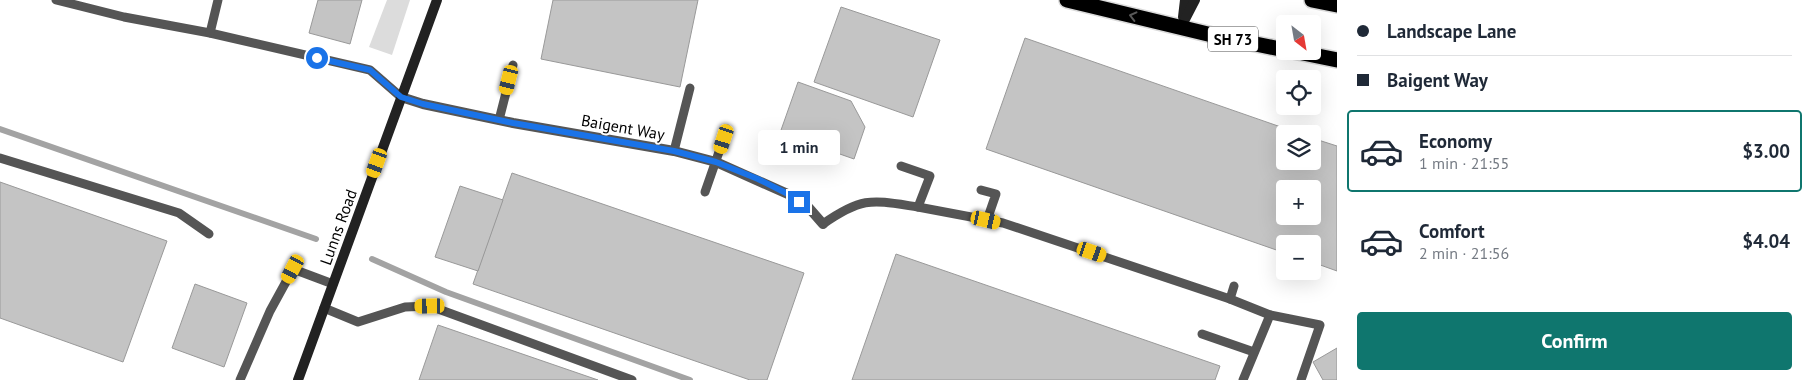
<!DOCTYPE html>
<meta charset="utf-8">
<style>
body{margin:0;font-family:"PT Sans",sans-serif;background:#f2f2f3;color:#1f2937;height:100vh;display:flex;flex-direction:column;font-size:19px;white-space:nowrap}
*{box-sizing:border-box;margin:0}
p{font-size:16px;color:#747a83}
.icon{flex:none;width:28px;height:28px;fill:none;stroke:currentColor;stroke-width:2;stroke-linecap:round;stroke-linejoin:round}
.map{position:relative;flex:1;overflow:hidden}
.side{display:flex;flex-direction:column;background:#fff;width:475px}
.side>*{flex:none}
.guide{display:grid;align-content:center;height:110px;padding:0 20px;background:#fff}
.needle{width:32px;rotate:149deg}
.fabs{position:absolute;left:1276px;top:15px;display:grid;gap:10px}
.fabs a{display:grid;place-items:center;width:45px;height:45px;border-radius:5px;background:#fff;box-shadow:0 5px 20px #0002;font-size:25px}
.end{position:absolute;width:22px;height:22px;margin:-11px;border:6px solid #1a73e8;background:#fff;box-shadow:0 0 0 2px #fff}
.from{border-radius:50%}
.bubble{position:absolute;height:35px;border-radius:5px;background:#fff;box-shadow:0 5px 20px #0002;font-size:16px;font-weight:800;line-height:35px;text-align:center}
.car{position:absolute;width:15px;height:30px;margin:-15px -8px;border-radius:6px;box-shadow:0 0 4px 1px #0007;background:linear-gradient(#f5c518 24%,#345 0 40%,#f5c518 0 76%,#345 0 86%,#f5c518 0)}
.guide b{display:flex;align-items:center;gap:18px;height:48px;font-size:19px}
.guide b+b{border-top:1px solid #e0e1e3}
.guide i{width:12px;height:12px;background:#1f2937}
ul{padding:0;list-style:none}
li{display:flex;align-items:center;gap:15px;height:82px;margin:0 10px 8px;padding:0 10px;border:2px solid transparent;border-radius:5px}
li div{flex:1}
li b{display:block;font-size:19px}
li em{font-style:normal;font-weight:800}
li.on{border-color:#0f766e}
li>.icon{width:45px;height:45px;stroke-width:1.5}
.action{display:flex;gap:10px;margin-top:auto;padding:10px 20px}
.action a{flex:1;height:58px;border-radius:5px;background:#0f766e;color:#fff;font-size:20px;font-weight:800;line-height:58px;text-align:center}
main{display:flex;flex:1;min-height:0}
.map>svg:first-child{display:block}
.green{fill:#dcdcdc}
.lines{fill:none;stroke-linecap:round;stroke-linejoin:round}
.stream{stroke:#a3a3a3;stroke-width:6}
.building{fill:#c4c4c4;stroke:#999;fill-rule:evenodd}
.highway-casing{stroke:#dbdbdb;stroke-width:18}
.lane{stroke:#555;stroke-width:9}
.street{stroke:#555;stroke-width:10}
.secondary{stroke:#222;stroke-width:10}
.highway{stroke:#000;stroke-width:15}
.oneway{stroke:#595959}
.route{stroke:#1a73e8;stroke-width:6}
.labels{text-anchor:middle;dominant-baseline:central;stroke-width:4;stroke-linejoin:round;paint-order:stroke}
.shield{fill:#fff;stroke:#4c4c4c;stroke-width:1}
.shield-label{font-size:15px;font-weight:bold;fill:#000}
.street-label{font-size:16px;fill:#000;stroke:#fff}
</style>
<main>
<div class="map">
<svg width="1337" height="380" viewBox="0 0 1337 380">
<rect width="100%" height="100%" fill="#fff"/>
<!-- green -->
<polygon class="green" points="387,0 410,0 392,55 369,47"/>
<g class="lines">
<!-- stream -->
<g class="stream">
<polyline points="0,129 316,239"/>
<polyline points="372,259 446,292 690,380"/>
</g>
</g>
<!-- building -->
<g class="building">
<polygon points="318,0 362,0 350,44 309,33"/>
<polygon points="553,0 698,0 680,87 541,59"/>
<polygon points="841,7 940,40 913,117 814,82"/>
<path d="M1025,38L1301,134H1285V161H1312V138L1337,146V271L1312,262V244H1285V253L986,149ZM1285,189H1312V216H1285Z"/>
<polygon points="798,82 851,101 865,127 854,159 780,133"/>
<polygon points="512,173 804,273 767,380 750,380 473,284"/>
<polygon points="0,182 167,241 123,362 0,318"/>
<polygon points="460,186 503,200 478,271 435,257"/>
<polygon points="896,254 1220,366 1215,380 852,380"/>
<polygon points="195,284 247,303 224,367 172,348"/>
<polygon points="438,325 598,380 419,380"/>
<polygon points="1337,348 1337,380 1323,380 1313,362"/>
</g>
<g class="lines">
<!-- highway casing -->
<g class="highway-casing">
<g id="highway">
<polyline points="1067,0 1212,35 1285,50"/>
<polyline points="1312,0 1337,5"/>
<polyline points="1293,51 1337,60"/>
</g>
</g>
<!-- lane -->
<g class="lane">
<polyline points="56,0 124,17 210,33 370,70 401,97"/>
<polyline points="210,33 218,0"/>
<polyline points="499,120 513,65"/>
<polyline points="674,151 690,88"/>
<polyline points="0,158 179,213 209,234"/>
<polyline points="981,190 996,194 987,220"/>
<polyline points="705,192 727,129"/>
<polyline points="918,207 1003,223 1230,299 1234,286"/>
<path d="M823,224C863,196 872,200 918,207L930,176L901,166"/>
<polyline points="1230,299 1270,315 1320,325 1301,380"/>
<polyline points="324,308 358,322 405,307 430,306 632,380"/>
<polyline points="1202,334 1254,352"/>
<polyline points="240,380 270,311 293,269 333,284"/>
<polyline points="1243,380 1270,315"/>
</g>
<!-- street -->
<polyline class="street" points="401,97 423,104 513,123 674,151 716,162 790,195 809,208 823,224"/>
<!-- secondary -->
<g class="secondary">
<polyline points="1183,17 1185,0"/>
<polyline points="1181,27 1195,0"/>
<polyline points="298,380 437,0"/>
</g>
<!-- highway -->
<use href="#highway" class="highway"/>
</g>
<!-- one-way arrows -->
<defs><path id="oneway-chevron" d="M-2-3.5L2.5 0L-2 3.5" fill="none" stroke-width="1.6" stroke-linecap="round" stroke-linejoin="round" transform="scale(1.25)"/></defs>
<use class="oneway" href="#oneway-chevron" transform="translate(1133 16) rotate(-166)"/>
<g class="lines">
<!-- route -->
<polyline class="route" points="317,58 370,70 401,97 423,104 513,123 674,151 716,162 758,179 790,195 799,202"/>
</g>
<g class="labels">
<!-- shield labels -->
<rect class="shield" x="1208" y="26.5" width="50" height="25" rx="4"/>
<g class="shield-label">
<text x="1233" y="39">SH 73</text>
</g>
<!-- street labels -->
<g class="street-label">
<text transform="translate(623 127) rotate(10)">Baigent Way</text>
<text transform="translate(338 227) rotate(-70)">Lunns Road</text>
</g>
</g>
</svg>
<div class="fabs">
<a><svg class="needle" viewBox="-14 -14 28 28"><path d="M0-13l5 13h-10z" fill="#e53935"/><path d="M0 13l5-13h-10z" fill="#747a83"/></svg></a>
<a><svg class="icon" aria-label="locate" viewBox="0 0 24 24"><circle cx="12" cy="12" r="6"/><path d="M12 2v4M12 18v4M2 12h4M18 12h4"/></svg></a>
<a><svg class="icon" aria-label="layers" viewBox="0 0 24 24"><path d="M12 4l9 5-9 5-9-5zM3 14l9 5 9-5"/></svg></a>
<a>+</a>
<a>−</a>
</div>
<i class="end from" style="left:317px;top:58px"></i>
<i class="end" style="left:799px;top:202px"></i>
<div class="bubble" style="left:758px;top:130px;width:82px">1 min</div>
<i class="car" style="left:509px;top:80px;rotate:194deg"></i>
<i class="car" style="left:724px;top:139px;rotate:198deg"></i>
<i class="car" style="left:377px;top:163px;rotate:200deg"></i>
<i class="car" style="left:986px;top:220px;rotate:103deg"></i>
<i class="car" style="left:1092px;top:252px;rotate:109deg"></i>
<i class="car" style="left:293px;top:269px;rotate:208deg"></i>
<i class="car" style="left:430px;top:306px;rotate:269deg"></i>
</div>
<section class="side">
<div class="guide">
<b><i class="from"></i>Landscape Lane</b>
<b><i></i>Baigent Way</b>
</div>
<ul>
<li class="on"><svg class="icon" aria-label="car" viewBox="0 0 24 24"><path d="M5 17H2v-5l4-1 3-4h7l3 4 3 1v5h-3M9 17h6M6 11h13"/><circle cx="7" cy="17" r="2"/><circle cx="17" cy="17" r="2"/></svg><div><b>Economy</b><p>1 min · 21:55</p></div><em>$3.00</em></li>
<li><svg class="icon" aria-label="car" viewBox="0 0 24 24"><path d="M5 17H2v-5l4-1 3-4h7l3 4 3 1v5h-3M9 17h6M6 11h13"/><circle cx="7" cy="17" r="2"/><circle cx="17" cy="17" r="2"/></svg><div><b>Comfort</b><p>2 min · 21:56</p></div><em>$4.04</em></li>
</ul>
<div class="action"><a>Confirm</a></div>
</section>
</main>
